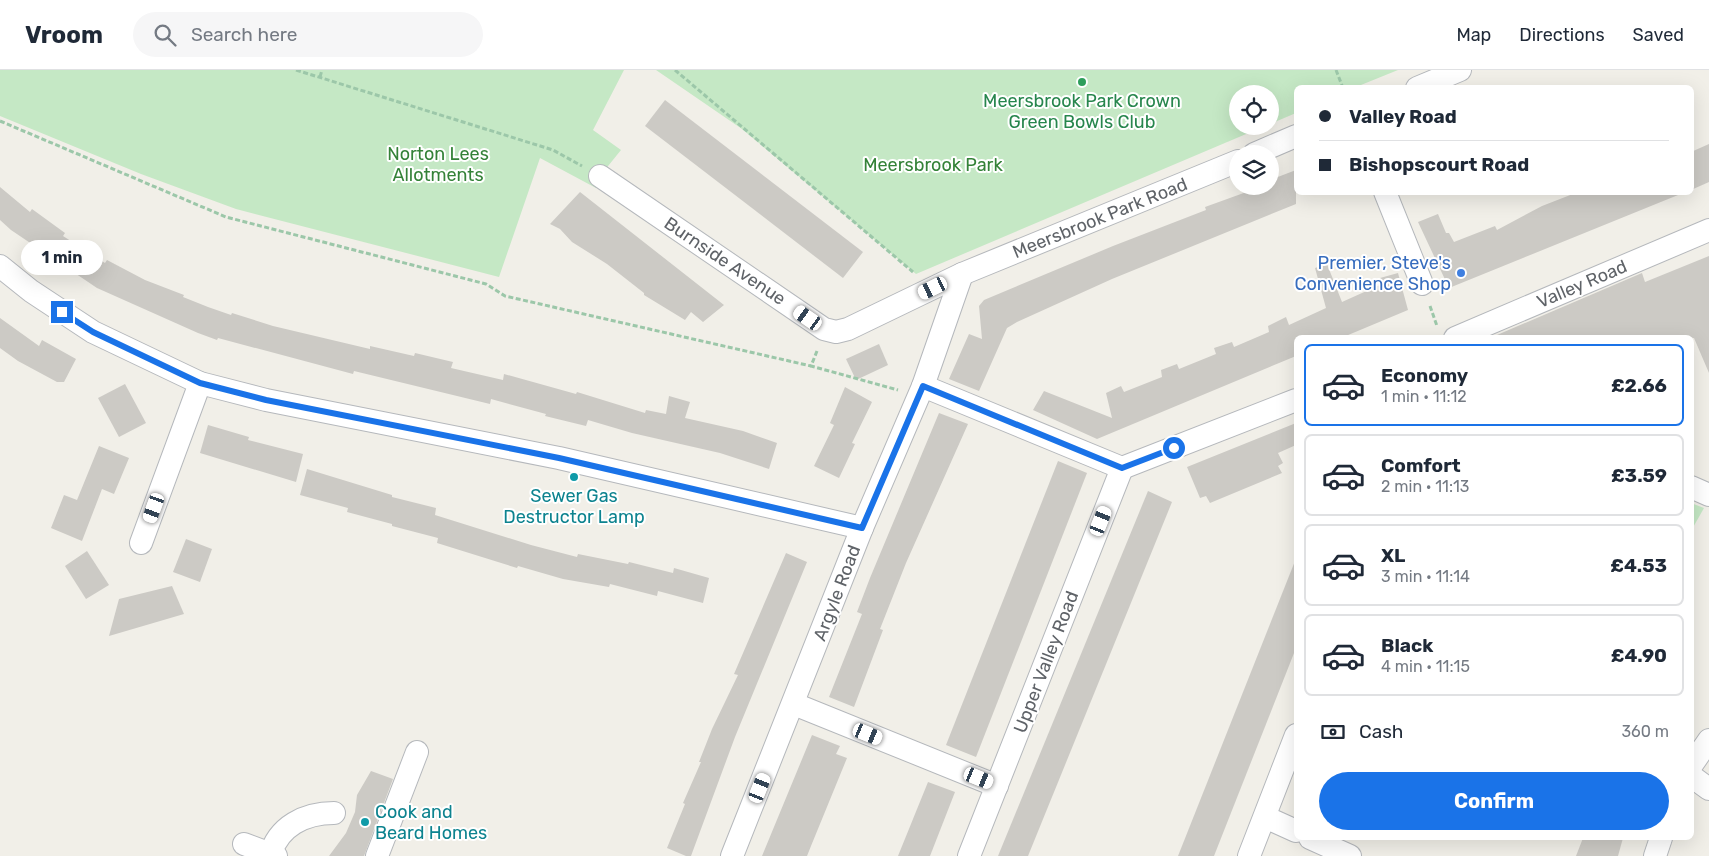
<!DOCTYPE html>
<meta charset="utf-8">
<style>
body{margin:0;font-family:Rubik,sans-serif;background:#f6f6f7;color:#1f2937;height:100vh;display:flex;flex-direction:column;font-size:19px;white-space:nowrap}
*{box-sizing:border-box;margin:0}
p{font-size:16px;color:#747a83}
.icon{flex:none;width:28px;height:28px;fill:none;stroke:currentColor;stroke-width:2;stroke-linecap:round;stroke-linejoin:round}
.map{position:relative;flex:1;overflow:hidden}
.panel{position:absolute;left:1294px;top:265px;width:400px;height:505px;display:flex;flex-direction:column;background:#fff;border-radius:8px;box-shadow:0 5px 20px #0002}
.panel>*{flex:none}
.banner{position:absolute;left:1294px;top:15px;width:400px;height:110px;border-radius:8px;box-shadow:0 5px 20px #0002;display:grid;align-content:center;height:110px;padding:0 25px;background:#fff}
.controls{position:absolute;left:1229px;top:15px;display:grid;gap:10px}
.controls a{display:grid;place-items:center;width:50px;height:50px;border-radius:50%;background:#fff;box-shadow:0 5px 20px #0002;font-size:25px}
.end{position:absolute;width:22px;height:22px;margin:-11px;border:6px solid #1a73e8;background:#fff;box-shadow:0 0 0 2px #fff}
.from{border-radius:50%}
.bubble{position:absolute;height:35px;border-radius:18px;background:#fff;box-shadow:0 5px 20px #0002;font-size:16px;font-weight:700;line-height:35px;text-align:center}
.car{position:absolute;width:15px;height:30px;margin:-15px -8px;border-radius:6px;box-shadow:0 0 4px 1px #0007;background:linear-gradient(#fff 24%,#345 0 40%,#fff 0 76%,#345 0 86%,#fff 0)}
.banner b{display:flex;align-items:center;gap:18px;height:48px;font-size:19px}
.banner b+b{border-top:1px solid #e0e1e3}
.banner i{width:12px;height:12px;background:#1f2937}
ul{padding:9px 0 0;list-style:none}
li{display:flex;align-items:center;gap:15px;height:82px;margin:0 10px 8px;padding:0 15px;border:2px solid #e0e1e3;border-radius:8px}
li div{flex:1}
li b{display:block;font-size:19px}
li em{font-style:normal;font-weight:700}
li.on{border-color:#1a73e8}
li>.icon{width:45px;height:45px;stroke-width:1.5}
.pay{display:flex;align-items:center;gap:12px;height:55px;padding:0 25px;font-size:19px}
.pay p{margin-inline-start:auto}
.primary-button{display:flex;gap:10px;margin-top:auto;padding:10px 25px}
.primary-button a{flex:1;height:58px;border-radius:30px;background:#1a73e8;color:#fff;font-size:20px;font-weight:700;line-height:58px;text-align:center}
header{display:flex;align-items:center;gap:30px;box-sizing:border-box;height:70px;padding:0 25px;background:#fff;border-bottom:1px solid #e0e1e3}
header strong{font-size:24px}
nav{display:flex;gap:28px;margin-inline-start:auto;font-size:18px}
.search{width:350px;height:45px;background:#f6f6f7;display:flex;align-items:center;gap:12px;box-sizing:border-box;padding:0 18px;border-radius:28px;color:#747a83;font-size:19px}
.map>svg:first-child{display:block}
.green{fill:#c5e8c5}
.building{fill:#cccac5}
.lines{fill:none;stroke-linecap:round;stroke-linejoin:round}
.minor-casing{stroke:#b5b8bc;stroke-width:24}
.path{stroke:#9cc7a9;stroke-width:3;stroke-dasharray:5 2.5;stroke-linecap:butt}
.minor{stroke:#fff;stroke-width:22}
.route{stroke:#1a73e8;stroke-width:6}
.leisure-dot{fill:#2e9e5b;stroke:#fff;stroke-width:2}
.shop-dot{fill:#3f7fe0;stroke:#fff;stroke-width:2}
.culture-dot{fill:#0f9aa8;stroke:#fff;stroke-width:2}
.labels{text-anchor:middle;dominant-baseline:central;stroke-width:4;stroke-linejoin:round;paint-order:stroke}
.leisure-label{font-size:18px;fill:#27864d;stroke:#fff}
.park-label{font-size:18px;fill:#348238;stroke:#fff}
.street-label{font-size:18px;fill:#5f6368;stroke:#fff}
.shop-label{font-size:18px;fill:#366cbe;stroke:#fff;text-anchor:end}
.culture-label{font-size:18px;fill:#0d838f;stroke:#fff}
</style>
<header>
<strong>Vroom</strong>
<div class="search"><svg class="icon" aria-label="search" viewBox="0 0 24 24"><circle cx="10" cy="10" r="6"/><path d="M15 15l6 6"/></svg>Search here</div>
<nav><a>Map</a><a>Directions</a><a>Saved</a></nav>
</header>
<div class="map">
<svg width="1709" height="786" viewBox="0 0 1709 786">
<rect width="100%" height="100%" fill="#f1efe8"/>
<!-- green -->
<g class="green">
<polygon points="0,0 624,0 593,60 621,80 600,106 596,118 540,88 499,207 236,139 141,104 0,46"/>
<polygon points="656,0 1398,0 1356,17 1296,18 1296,43 1270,54 1270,24 1238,24 1238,56 1265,56 916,204 742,59"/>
<polygon points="1691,433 1704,438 1691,461"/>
</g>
<!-- building -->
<g class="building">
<polygon points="665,30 863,182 843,208 645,56"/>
<polygon points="1709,74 1709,112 1691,120 1691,82"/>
<polygon points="1296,100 1296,134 1112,209 1017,252 1007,258 979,321 949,309 969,264 982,269 979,236 984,230 1113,176 1206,140 1205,137 1263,116 1270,116 1270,110"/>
<polygon points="0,117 30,142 32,139 65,163 63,166 105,193 107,190 145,210 184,225 183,227 208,237 231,245 232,243 273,256 370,279 370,276 414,286 415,283 453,292 451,298 503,310 504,304 576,324 577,322 645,343 646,340 666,344 669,326 690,332 685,348 743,361 777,373 769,399 720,383 632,363 588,350 586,356 545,346 546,344 491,329 490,334 354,301 353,304 218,268 217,270 198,263 97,218 11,160 0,150"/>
<polygon points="580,122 724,235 703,252 691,242 685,250 644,225 644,223 607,194 572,172 560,159 550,154"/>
<polygon points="1578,122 1683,123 1449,218 1418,152 1438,144 1446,163 1449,163 1454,172 1495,156 1497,160 1542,136"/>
<polygon points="1709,186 1709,303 1694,268 1490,268 1642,203 1645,212"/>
<polygon points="1327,194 1342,232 1382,214 1380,208 1398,203 1408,240 1341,268 1296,268 1296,286 1097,369 1033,340 1044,321 1112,348 1106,323 1121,316 1124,322 1162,307 1161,300 1177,294 1179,299 1216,284 1214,278 1232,272 1234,277 1269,262 1268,256 1286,247 1289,255 1326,238 1315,198"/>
<polygon points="0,248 39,276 42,270 76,289 64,312 57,312 18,291 0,278"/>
<polygon points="879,274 888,295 856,310 846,289"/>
<polygon points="125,314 146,353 119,367 98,328"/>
<polygon points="845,317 872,332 852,373 855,374 839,408 814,396 834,355 830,353"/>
<polygon points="939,343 968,354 906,493 880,559 883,560 854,637 829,627 862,544 857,542 870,508"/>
<polygon points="1296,353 1296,375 1278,383 1283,393 1278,396 1282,403 1210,433 1206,426 1200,428 1187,397"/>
<polygon points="208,355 249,367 248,370 303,384 296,412 200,383"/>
<polygon points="99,376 129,388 114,424 102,419 82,471 51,458 64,425 77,430"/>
<polygon points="1058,391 1087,403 976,687 946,675"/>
<polygon points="307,399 392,425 392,427 436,438 435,445 531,475 577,487 578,484 628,494 629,492 673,503 674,498 709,508 703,533 658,521 657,526 610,514 609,517 563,509 518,496 517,498 437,473 438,468 392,456 392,454 347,442 348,438 300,425"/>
<polygon points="1148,421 1172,432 1028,786 998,786"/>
<polygon points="186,469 212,479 200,512 173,502"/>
<polygon points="87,481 109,515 86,529 65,496"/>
<polygon points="786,483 807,492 735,667 691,786 686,786 667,778 685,734 683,733 701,692 699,692 712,659 738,605 734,604"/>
<polygon points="1295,491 1296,578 1214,786 1178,786"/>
<polygon points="172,516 184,544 109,566 119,529"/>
<polygon points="812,665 840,676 836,684 847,688 811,776 807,786 762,786"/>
<polygon points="371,701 393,709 364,786 329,786 346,763 355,742 357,725"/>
<polygon points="928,712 955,722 930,786 898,786"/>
<polygon points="1583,768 1623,768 1618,786 1576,786"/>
</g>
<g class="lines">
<!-- minor casing -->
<g class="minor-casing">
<g id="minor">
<polyline points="1417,18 1460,0"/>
<polyline points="1254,84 1296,66"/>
<polyline points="600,106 824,259 836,262 848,259 962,204 1238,91"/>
<polyline points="1385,122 1422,214"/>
<polyline points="0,196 31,221 93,262 200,313 266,330 559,388 862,458"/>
<polyline points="1455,268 1709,160"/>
<polyline points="923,316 1122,398"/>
<polyline points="1122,398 1296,330"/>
<polyline points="1691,417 1709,425"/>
<polyline points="141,473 200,313"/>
<polyline points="794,634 997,716"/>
<polyline points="1691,696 1709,670"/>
<polyline points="1691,706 1709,719"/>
<polyline points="1265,747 1296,761"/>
<polyline points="1310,768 1350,786"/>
<polyline points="244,774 276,786"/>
<path d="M270,786C278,756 305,743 334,743"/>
<polyline points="377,786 417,682"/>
<polyline points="732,786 862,458 923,316 962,204"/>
<polyline points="969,786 1122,398"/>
<polyline points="1249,786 1296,665"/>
<polyline points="1655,786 1661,768"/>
</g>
</g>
<!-- path -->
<g class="path">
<polyline points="296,0 553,80 582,96"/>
<polyline points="675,0 913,202"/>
<polyline points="1336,0 1343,18"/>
<polyline points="320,7 322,0"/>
<polyline points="0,51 226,147 486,214 505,226 811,296"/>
<polyline points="1430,236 1437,256"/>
<polyline points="817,281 811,296 898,320"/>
</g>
<!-- minor -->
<use href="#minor" class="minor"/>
</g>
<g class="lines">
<!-- route -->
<polyline class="route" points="62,242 93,262 200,313 266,330 559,388 862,458 923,316 1122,398 1174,378"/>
</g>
<!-- markers -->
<circle class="leisure-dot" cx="1082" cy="12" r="5"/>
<circle class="shop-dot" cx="1461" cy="203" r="5"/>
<g class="culture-dot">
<circle cx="574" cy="407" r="5"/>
<circle cx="365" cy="752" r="5"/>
</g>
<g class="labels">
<!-- leisure labels -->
<g class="leisure-label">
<text x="1082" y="31">Meersbrook Park Crown<tspan x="1082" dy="21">Green Bowls Club</tspan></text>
</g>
<!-- park labels -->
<g class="park-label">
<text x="438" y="84">Norton Lees<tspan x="438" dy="21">Allotments</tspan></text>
<text x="933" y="95">Meersbrook Park</text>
</g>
<!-- street labels -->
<g class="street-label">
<text transform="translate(1100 148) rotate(-22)">Meersbrook Park Road</text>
<text transform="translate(725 191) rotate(34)">Burnside Avenue</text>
<text transform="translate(1582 214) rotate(-23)">Valley Road</text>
<text transform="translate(837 523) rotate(-69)">Argyle Road</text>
<text transform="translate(1046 592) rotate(-69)">Upper Valley Road</text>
</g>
<!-- shop labels -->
<g class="shop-label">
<text x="1451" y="193">Premier, Steve's<tspan x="1451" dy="21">Convenience Shop</tspan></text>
</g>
<!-- culture labels -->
<g class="culture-label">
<text x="574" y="426">Sewer Gas<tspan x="574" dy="21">Destructor Lamp</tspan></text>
<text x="375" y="742" text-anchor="start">Cook and<tspan x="375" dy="21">Beard Homes</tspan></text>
</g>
</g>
</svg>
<div class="controls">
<a><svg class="icon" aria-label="locate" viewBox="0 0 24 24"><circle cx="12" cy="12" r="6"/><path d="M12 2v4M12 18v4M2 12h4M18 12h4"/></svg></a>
<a><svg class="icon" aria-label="layers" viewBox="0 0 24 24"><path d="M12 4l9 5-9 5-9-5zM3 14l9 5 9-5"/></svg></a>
</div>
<i class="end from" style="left:1174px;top:378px"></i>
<i class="end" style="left:62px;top:242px"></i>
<div class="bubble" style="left:21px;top:170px;width:82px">1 min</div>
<i class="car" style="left:933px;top:218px;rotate:244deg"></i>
<i class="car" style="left:808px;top:248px;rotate:305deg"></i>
<i class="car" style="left:154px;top:438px;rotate:200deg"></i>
<i class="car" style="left:1101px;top:451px;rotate:22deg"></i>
<i class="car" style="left:868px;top:664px;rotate:112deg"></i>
<i class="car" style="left:979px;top:708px;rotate:112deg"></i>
<i class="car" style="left:760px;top:718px;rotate:22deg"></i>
<div class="banner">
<b><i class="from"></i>Valley Road</b>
<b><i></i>Bishopscourt Road</b>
</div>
<section class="panel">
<ul>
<li class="on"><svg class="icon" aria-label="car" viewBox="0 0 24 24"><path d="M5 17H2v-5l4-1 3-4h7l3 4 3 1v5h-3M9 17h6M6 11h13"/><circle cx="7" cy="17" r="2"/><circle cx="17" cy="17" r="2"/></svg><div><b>Economy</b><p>1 min · 11:12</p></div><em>£2.66</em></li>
<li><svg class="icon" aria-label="car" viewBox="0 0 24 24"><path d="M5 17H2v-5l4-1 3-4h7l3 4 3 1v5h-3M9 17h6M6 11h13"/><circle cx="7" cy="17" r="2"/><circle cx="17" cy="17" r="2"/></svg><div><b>Comfort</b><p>2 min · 11:13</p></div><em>£3.59</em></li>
<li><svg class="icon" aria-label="car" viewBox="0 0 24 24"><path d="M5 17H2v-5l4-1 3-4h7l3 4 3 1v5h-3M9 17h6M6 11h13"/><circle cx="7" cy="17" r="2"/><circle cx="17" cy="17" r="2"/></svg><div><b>XL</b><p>3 min · 11:14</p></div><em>£4.53</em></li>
<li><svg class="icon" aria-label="car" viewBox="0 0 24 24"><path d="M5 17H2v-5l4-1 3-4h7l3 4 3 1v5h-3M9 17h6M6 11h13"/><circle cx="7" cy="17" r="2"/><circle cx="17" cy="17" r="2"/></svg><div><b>Black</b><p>4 min · 11:15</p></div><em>£4.90</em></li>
</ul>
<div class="pay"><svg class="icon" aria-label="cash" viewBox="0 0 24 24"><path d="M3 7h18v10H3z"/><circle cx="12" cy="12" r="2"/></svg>Cash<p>360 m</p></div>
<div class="primary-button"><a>Confirm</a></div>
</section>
</div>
